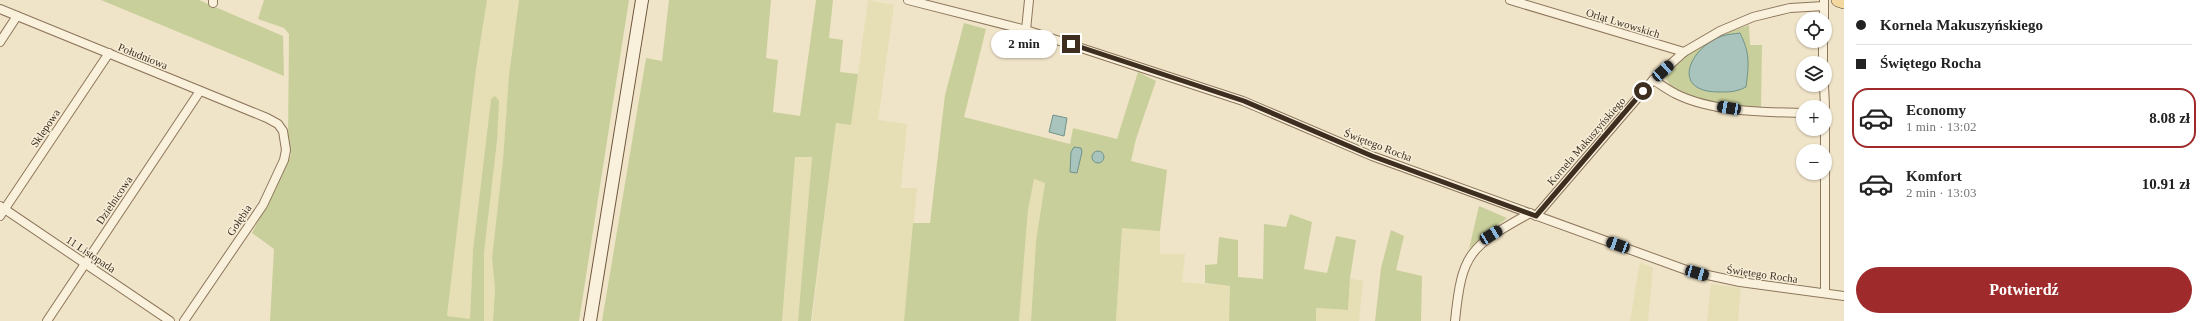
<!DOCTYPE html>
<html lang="pl">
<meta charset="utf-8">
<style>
body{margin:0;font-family:Georgia,serif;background:#f6f6f6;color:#222;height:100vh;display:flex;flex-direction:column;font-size:15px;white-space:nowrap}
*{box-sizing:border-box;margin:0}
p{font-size:13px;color:#767676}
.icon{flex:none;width:22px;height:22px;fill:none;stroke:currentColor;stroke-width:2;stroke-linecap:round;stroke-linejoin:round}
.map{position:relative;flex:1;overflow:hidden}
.sheet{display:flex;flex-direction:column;background:#fff;width:360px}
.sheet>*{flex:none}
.banner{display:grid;align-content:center;height:88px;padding:0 12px;background:#fff}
.fabs{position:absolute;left:1796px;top:12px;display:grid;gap:8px}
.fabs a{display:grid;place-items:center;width:36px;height:36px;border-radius:50%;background:#fff;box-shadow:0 1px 3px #0004;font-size:20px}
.end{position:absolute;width:18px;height:18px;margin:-9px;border:5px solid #3d2e20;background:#fff;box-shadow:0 0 0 2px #fff}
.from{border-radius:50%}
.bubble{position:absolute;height:28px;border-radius:14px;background:#fff;box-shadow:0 1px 3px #0004;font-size:13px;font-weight:600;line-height:28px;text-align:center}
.car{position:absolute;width:12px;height:24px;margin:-12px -6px;border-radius:5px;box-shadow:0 0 3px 1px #0007;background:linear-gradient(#222 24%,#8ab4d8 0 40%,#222 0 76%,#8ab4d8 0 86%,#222 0)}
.banner b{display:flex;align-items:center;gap:14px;height:38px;font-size:15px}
.banner b+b{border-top:1px solid #e0e0e0}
.banner i{width:10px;height:10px;background:#222}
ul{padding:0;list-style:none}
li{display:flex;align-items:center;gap:12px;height:60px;margin:0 8px 6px;padding:0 4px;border:2px solid transparent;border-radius:16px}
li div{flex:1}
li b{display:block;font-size:15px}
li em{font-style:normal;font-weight:600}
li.active{border-color:#9e2a2b}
li>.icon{width:36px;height:36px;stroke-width:1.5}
.button{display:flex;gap:8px;margin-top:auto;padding:8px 12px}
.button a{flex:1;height:46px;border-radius:24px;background:#9e2a2b;color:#fff;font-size:16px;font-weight:600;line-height:46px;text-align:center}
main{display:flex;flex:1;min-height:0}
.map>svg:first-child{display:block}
.farmland{fill:#e6deb5}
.green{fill:#c9cf9b}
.water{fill:#a9c4bc;stroke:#6f938a}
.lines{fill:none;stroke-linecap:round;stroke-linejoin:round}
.minor-casing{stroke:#8d765c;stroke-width:10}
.secondary-casing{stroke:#6f573f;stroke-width:14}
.primary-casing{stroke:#5b4430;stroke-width:14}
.minor{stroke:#faf1dc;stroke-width:8}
.secondary{stroke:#faf1dc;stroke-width:12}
.primary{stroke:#f3d9a0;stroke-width:13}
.route{stroke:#3d2e20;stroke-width:5}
.labels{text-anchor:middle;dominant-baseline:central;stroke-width:3;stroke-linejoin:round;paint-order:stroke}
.street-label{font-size:11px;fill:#3d2e20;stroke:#f7eed8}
</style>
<main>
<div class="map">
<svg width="1844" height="321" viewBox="0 0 1844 321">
<rect width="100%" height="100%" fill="#f0e4c8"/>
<!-- farmland -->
<g class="farmland">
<polygon points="487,0 519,0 509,75 503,160 492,258 495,289 493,321 484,321 484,253 497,141 495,96 491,99 483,164 473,250 470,319 447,316 476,72"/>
<polygon points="868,0 894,5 878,120 907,124 901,188 917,188 904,321 812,321 836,123 851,125"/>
<polygon points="795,157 812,157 798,321 782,321"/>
<polygon points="1033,179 1045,183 1036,241 1031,321 1019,321 1028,210"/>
<polygon points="1122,227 1160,231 1160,254 1185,254 1182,282 1230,286 1229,321 1116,321"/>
<polygon points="1640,262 1653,268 1648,321 1630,321"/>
<polygon points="1350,278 1363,281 1359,321 1316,321 1316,308 1348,310"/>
<polygon points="1711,284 1741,288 1738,321 1707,321"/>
</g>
<!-- green -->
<g class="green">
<polygon points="101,0 199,0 283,36 284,76"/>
<polygon points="264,0 487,0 476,70 447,316 470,319 473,250 491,99 495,96 499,101 497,141 484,253 484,321 270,321 274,249 252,233 291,155 288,138 289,34 284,28 258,19"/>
<polygon points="519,0 629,0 579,321 493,321 495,289 492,258 503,160 509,75"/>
<polygon points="669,0 771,0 766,58 778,60 773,112 800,116 816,0 833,0 829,38 843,40 840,72 858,74 851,125 836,123 811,321 798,321 812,157 795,157 782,321 602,321 646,58 662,61"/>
<polygon points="964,23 986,29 964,117 1070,144 1073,128 1117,139 1138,72 1156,81 1136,139 1131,161 1167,170 1160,231 1122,228 1116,321 1031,321 1036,241 1045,183 1034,179 1028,210 1019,321 904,321 913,223 930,223 945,95"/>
<path d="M1749,25L1750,45H1762L1761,108C1739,106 1671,100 1665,76C1686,49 1718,36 1749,25Z"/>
<polygon points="1479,206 1507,218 1468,249 1470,245"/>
<polygon points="1290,214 1312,222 1304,269 1327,273 1336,236 1356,240 1350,278 1348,310 1316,308 1316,321 1229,321 1230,286 1205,283 1205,265 1217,264 1219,237 1238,240 1238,277 1263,279 1264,224 1286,227"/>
<polygon points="1391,230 1404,236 1396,270 1422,276 1421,321 1375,321 1381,268"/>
</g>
<!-- water -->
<g class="water">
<path d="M1740,33C1750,53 1749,64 1746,87C1736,92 1730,92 1719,92C1669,92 1690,47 1722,36C1728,34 1734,34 1740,33Z"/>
<polygon points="1053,115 1067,118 1064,136 1049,132"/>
<polygon points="1074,147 1081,148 1082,152 1077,173 1070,172 1071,152"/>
<circle cx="1098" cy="157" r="6"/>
</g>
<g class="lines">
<!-- minor casing -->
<g class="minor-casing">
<g id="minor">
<polyline points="908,0 1026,30 1243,101 1372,156 1689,271 1740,282 1844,296"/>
<polyline points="1510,0 1684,52"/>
<polyline points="213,3 213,0"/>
<polyline points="0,9 267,118 278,124 283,131 286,150 284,160 263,205 184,321"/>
<polyline points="1824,19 1824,0"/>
<polyline points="1026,30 1029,0"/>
<polyline points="1823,41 1823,63"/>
<polyline points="0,42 17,16"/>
<path d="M1653,80C1660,84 1668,90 1676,94C1712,112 1764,112 1803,113"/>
<polyline points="1824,85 1825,107"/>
<polyline points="1825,122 1825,293"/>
<polyline points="0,206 170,321"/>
<polyline points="0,216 109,53"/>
<polyline points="1536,216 1653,80 1684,52 1720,31 1753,17 1790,8 1824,6"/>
<polyline points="47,321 200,91"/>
<path d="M1455,321C1462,251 1470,247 1530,213"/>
</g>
</g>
<!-- secondary casing -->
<g class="secondary-casing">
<polyline id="secondary" points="590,321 642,0"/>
</g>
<!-- primary casing -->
<g class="primary-casing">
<polyline id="primary" points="1838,0 1844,2"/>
</g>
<!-- minor -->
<use href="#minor" class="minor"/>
<!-- secondary -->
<use href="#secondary" class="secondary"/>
<!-- primary -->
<use href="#primary" class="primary"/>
</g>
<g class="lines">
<!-- route -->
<polyline class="route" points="1071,44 1244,101 1372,156 1536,216 1643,91"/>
</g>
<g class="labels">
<!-- street labels -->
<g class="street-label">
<text transform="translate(1623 23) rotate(17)">Orląt Lwowskich</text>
<text transform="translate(143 56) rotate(22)">Południowa</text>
<text transform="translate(45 128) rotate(-56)">Sklepowa</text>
<text transform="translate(1586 141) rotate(-49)">Kornela Makuszyńskiego</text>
<text transform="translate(1378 145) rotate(21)">Świętego Rocha</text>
<text transform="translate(114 200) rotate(-56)">Dzielnicowa</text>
<text transform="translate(239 220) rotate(-56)">Gołębia</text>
<text transform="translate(91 254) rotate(34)">11 Listopada</text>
<text transform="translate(1762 274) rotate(8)">Świętego Rocha</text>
</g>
</g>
</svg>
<div class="fabs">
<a><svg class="icon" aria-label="locate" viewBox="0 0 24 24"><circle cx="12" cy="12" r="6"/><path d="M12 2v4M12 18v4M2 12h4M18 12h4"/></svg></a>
<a><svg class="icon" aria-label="layers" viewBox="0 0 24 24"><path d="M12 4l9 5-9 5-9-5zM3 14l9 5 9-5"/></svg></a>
<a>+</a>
<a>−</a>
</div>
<i class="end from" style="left:1643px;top:91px"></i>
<i class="end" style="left:1071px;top:44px"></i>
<div class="bubble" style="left:991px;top:30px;width:66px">2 min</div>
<i class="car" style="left:1663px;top:71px;rotate:48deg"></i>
<i class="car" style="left:1729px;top:108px;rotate:280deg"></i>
<i class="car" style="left:1491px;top:235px;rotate:59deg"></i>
<i class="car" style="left:1618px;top:245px;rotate:290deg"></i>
<i class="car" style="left:1697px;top:273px;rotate:106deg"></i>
</div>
<section class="sheet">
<div class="banner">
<b><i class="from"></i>Kornela Makuszyńskiego</b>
<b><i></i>Świętego Rocha</b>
</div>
<ul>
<li class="active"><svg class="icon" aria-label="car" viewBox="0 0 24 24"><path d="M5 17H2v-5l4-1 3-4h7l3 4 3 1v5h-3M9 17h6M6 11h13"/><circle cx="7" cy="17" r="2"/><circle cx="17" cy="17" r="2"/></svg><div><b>Economy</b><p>1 min · 13:02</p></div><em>8.08 zł</em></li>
<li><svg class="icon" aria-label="car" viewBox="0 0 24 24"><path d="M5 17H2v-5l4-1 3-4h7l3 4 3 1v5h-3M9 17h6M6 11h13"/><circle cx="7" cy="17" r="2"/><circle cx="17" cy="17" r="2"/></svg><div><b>Komfort</b><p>2 min · 13:03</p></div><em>10.91 zł</em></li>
</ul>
<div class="button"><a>Potwierdź</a></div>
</section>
</main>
